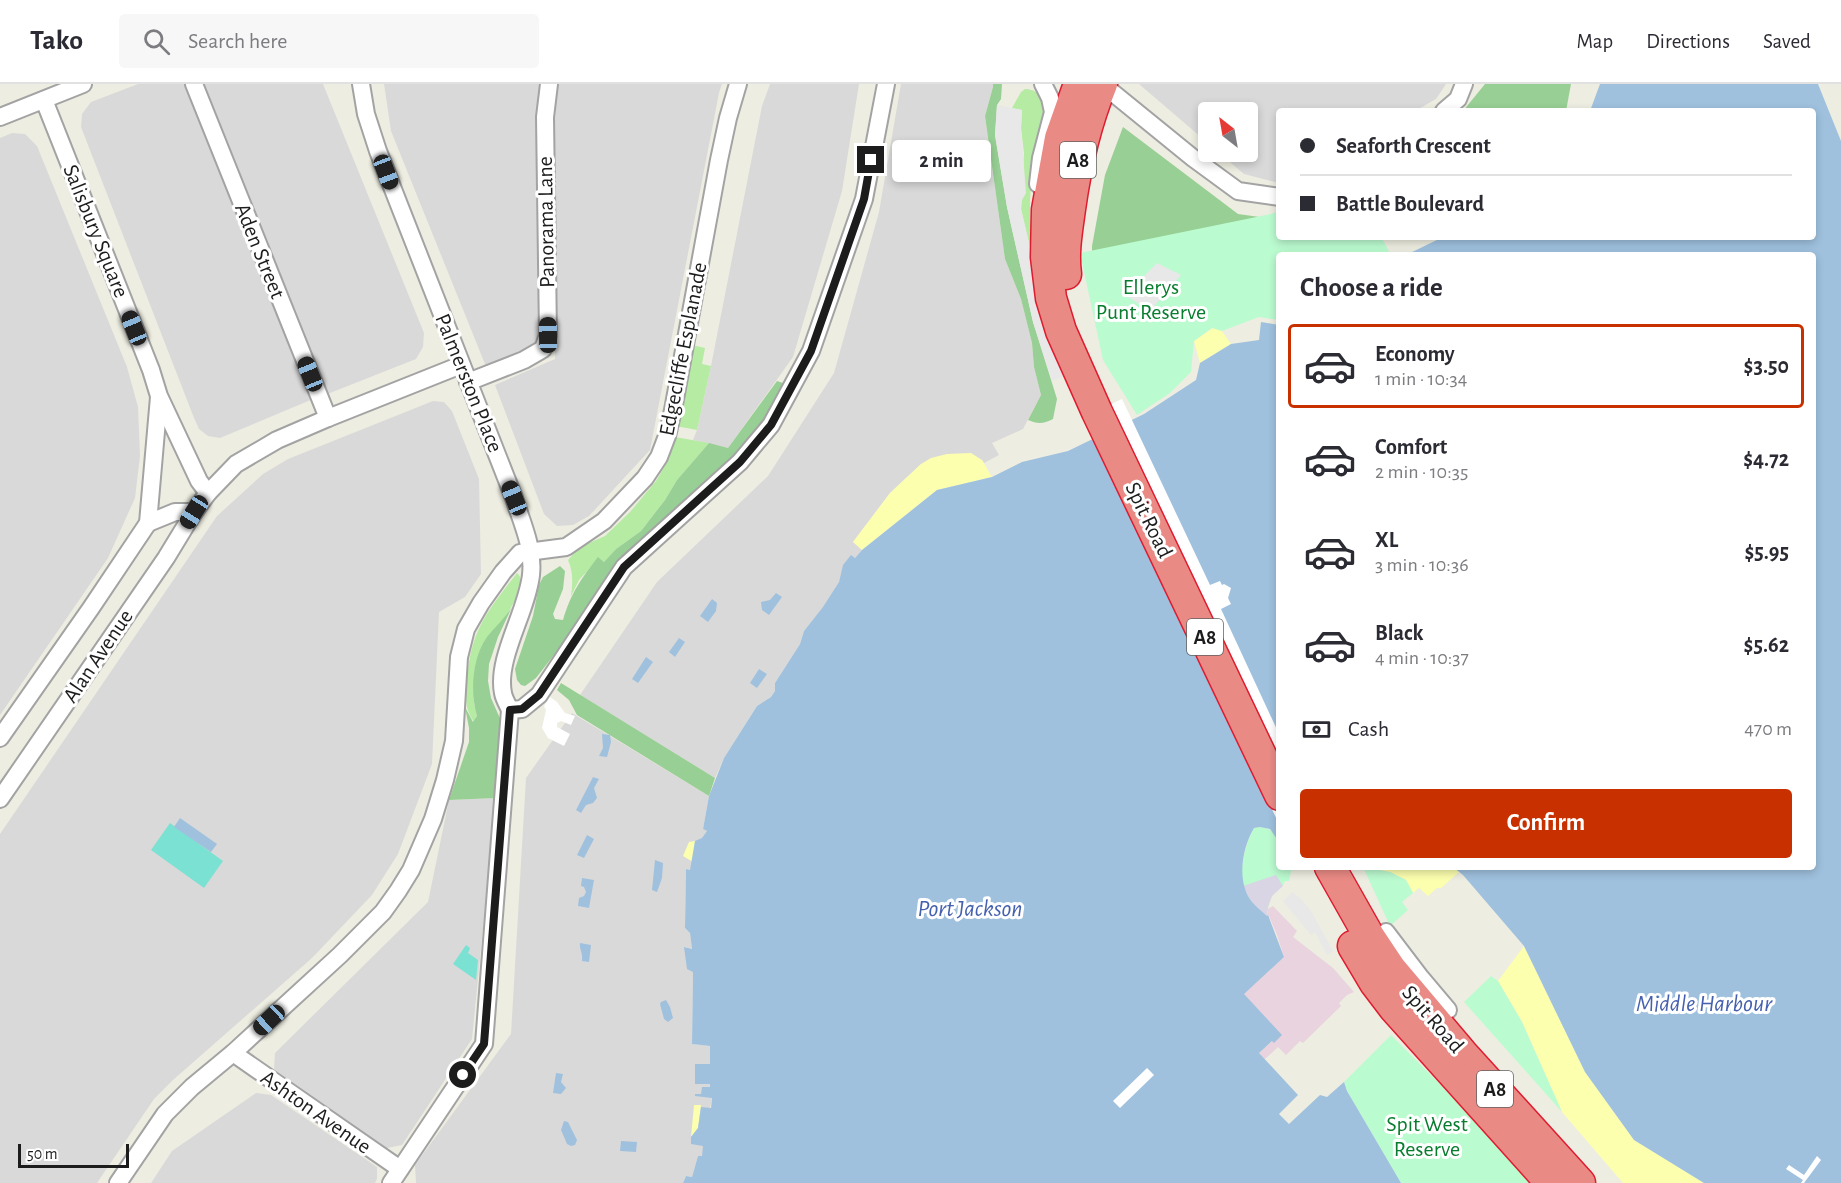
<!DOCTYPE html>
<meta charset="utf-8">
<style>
body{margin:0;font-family:"Alegreya Sans",sans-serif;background:#f7f7f7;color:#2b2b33;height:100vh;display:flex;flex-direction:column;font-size:22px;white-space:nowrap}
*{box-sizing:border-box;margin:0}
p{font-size:20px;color:#7c7c81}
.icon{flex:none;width:33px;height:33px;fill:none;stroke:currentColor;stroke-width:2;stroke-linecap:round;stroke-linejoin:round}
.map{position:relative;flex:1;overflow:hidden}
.side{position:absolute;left:1276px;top:168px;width:540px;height:618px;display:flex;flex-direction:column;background:#fff;border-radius:6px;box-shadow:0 3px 9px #0003}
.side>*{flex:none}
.hud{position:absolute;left:1276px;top:24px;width:540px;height:132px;border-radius:6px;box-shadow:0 3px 9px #0003;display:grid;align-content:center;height:132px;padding:0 24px;background:#fff}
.needle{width:39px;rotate:329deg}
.buttons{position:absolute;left:1198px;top:18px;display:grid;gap:12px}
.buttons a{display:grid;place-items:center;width:60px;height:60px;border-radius:6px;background:#fff;box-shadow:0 3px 9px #0003;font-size:30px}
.scale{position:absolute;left:18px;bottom:15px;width:111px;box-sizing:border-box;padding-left:6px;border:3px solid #1c1c1c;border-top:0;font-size:16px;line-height:21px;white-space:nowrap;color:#1c1c1c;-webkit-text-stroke:4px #fff;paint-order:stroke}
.end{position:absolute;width:27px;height:27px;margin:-14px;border:8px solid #1c1c1c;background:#fff;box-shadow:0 0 0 3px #fff}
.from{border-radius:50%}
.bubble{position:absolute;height:42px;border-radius:6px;background:#fff;box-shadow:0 3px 9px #0003;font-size:20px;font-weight:700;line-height:42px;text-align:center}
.car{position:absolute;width:18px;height:36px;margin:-18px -9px;border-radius:8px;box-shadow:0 0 4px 2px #0007;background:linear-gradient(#222 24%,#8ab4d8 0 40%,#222 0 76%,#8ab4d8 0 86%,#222 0)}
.hud b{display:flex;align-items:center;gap:21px;height:57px;font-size:22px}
.hud b+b{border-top:2px solid #e1e1e2}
.hud i{width:15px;height:15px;background:#2b2b33}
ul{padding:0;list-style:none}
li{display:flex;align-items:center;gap:18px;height:84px;margin:0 12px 9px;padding:0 12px;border:3px solid transparent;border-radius:6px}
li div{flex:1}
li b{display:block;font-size:22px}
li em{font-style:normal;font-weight:700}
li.current{border-color:#c83000}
li>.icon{width:54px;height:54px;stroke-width:1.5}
h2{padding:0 24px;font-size:27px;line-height:72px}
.pay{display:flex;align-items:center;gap:15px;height:66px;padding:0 24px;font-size:22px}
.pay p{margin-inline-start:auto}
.button{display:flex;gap:12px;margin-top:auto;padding:12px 24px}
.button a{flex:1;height:69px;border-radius:6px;background:#c83000;color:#fff;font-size:24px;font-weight:700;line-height:69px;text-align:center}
header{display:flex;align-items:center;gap:36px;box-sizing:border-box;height:84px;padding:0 30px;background:#fff;border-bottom:2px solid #e1e1e2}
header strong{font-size:28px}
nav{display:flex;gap:33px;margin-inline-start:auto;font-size:21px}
.search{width:420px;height:54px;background:#f7f7f7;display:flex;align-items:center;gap:15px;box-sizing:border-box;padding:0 21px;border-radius:6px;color:#7c7c81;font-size:22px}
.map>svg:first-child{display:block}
.residential{fill:#dad9d9}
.industrial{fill:#e8d3df}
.grass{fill:#b6eba4}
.forest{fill:#97cf94}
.sand{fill:#fcffae}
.park{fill:#bbfbd0}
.pitch{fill:#7be1d2}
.parking{fill:#e8e8e8}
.plaza{fill:#d9d5e4}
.water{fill:#9fc1de}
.pier{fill:#fff}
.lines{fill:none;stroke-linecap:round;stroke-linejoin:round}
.street-casing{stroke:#a3a3a3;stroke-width:20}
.highway-casing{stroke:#de1c30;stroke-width:33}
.street{stroke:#fff;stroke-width:16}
.highway{stroke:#ea8a85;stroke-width:30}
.route{stroke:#1c1c1c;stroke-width:8}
.labels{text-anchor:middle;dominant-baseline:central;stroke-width:6;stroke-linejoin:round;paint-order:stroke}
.shield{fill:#fff;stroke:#606060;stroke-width:1.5}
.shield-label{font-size:21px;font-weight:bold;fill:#1c1c1c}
.street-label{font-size:22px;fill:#1c1c1c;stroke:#fff}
.park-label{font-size:22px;fill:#077d2d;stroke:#fff}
.water-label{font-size:24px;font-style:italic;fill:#4560af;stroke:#fff}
</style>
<header>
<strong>Tako</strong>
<div class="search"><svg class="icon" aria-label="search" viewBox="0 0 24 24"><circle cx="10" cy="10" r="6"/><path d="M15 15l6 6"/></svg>Search here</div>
<nav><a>Map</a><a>Directions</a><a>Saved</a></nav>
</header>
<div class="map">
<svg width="1841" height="1099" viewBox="0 0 1841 1099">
<rect width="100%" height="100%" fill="#eeede1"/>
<!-- residential -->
<g class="residential">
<polygon points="138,0 187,0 313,315 220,354 208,352 199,345 194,334 81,43 82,30 91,18"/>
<polygon points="202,0 323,0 424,249 423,263 416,275 325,311"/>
<polygon points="384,0 542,0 538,16 542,260 487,285 391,47"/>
<polygon points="555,0 722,0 719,9 650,366 589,432 573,441 557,442 544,430 495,301 555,275 551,25"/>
<polygon points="770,0 859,0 842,107 793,273 728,364 693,356 697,346 711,282 762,22"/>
<polygon points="901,0 993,0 993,3 985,32 1005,175 1021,215 1032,259 1034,283 1041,311 1023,345 992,359 999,371 984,379 982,376 921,380 890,409 853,458 862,466 855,474 851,472 844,481 839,498 823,524 804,547 800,560 775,599 775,607 771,613 757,622 724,674 715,694 580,611 657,498 768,392 834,289 879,128"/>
<polygon points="1139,0 1446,0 1436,15 1415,27 1280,27 1279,98 1275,98 1244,90 1218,68 1248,68 1248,28 1209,28 1209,60"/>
<polygon points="12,49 25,50 37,62 127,283 138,323 140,372 135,414 108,474 0,631 0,54"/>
<polygon points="433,317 444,318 452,327 479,395 481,490 465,513 439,528 432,680 398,770 372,811 312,874 173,996 154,1015 97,1099 0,1099 0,750 217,432 263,390 288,375"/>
<polygon points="572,629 709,712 703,745 707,747 690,786 686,785 685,844 690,849 692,865 685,863 693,888 692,960 710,962 710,981 695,980 710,1000 712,1013 702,1073 698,1072 692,1093 686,1092 683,1099 416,1099 415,1081 511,950 526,694"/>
<polygon points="496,714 472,955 402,1061 387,1064 274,985 275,969 428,818 449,716"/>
<polygon points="256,1009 271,1011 377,1083 377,1095 375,1099 151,1099 172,1067"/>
</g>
<!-- industrial -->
<polygon class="industrial" points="1273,822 1297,847 1293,853 1333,884 1354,908 1347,911 1339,919 1341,922 1303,959 1300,957 1286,971 1278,963 1264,976 1259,969 1272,957 1243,909 1284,873 1277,851 1269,832 1267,832 1268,825"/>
<!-- grass -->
<g class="grass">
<path d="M1025,5C1038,5 1042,14 1049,24C1042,54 1031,85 1030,116C1029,153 1039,191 1045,227L1021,125L1024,69L1021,44L1022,26L1012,24L1021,8Z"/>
<polygon points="692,261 705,264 702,280 711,282 697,346 676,342"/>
<path d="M675,353L709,359L677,396L665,416L641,447L616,465L604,478L599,474L579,496L571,512C573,499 573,487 568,476L580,463L605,452L630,428L656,397L669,375Z"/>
<path d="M517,489C524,495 520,503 518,511L474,589V619L477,632L474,638C464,623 466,615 467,598C470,547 487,528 517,489Z"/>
</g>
<!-- forest -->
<g class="forest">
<path d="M993,0H1002L1001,15L997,21L995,51L1007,123L1033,238L1057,315L1053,335C1043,340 1038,340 1028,336L1041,311L1034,283L1032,259L1021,215L1005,175L985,32L993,3Z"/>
<polygon points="1485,0 1571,0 1566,27 1463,27"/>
<polygon points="1123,43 1238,130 1274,135 1280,153 1382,153 1353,171 1280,171 1092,211 1092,162 1105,91"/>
<path d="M777,297L783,299L763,336L719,392L578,540L536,594L525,602L521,601L517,596L515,585L533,532L539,501L543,493L560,482L565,487L563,505L553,530L555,535L563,536C571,509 581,495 598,473L604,478L616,465L641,447L665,416L677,396L709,359L728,364Z"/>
<path d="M512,523L498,553L489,580L488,597L491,614L502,639L496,714L449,716L469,658V644L465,623L473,638L477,632C470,608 472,574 487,553C495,543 505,534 512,523Z"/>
<polygon points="561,599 715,694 709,712 577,631 569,616 557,606"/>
</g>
<!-- sand -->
<g class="sand">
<polygon points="1213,244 1222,247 1231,260 1200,279 1194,257"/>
<polygon points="971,369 982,376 992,393 937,406 862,466 853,458 890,409 921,380 931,374 947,370"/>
<polygon points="695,757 693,778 683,772 689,758"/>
<polygon points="1363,783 1453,783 1459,788 1441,804 1437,804 1428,812 1419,804 1413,809 1406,796 1390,788"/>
<polygon points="1524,862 1585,988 1634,1056 1704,1099 1623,1099 1562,1028 1522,938 1498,897"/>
<polygon points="694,1021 701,1021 698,1044 691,1053"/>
</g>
<!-- park -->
<g class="park">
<polygon points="1279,127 1280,153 1381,153 1389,167 1384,171 1280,171 1279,236 1259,233 1222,247 1212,244 1194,257 1191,288 1170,309 1137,331 1103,276 1080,169 1271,130"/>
<path d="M1260,743C1282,745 1279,767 1280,783H1290L1291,787L1289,797H1285C1283,803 1279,804 1275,808C1269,815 1268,823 1267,832C1261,824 1246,809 1243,801C1239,784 1246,758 1254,744Z"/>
<polygon points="1363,783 1390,788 1406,796 1413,809 1402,818 1408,826 1390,842"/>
<polygon points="1491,892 1498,897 1522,938 1562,1028 1464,918"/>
<polygon points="1391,951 1443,1003 1530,1099 1401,1099 1347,1007 1344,998"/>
</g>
<!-- pitch -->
<g class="pitch">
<polygon points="170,739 223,777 204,804 151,766"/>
<polygon points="466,861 470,864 468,869 478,876 476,896 453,880"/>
</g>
<!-- parking -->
<g class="parking">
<polygon points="997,21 1022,26 1021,44 1026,109 1022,116 1021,125 1045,227 1067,291 1052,297 1033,238 1007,123 995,51"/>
<polygon points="1157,179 1181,191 1150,227 1125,211"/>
<polygon points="1292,808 1300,814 1311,827 1333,867 1327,871 1315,848 1311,851 1283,817"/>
</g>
<!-- plaza -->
<polygon class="plaza" points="1276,791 1283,802 1272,812 1268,823 1267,832 1252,819 1243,802"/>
<!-- water -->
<g class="water">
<polygon points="1600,0 1818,0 1841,57 1841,1099 1704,1099 1634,1056 1585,988 1524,862 1463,791 1453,783 1814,783 1814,171 1406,171 1443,153 1814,153 1814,27 1590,27"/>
<path d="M1261,238L1279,241V758L1270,745L1260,743L1254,744C1242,764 1236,798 1252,818C1256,823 1262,827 1267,832L1268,831L1284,873L1244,910L1282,951L1274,959L1272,957L1259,969L1298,1011L1279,1030L1289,1040L1320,1011L1327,1013L1344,998L1347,1007L1401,1099H683L686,1092L692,1093L698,1072H702L703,1062L691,1060V1053L698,1044L701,1023L711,1024L712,1014L695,1012V1010H701L702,1003H710V1000H695V980H710V962L692,960L693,888L687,885L684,863L692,865L690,849L685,844L686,785L690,786L695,757L702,754L707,747L703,745L709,712L724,674L757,622L771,613L775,607V599L800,560L804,547L823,523L839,498L843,481L851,471L855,474L862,466L937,406L992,393L1022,378L1068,367L1144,330L1196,296L1200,279L1231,260L1259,256Z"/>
<polygon points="776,509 782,513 769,531 762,526 761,518 770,516"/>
<polygon points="712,515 717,519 716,527 708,538 700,532"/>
<polygon points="679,554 685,558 675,573 669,568"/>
<polygon points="646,573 653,578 638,599 632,595"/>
<polygon points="759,585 767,590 757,604 750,599"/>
<polygon points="602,650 610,651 611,658 607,673 599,672 603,664"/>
<polygon points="593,693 599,695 594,704 597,714 593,719 586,721 581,729 576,726"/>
<polygon points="180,734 217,760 211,768 174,743"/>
<polygon points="587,751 594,755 584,774 577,771"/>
<polygon points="655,776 663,779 662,794 657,808 652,806"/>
<polygon points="582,794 594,796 589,824 578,822 579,814 584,812 586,808 584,803 581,802"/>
<path d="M580,859L591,861L589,878L582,877C583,868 579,865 580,859Z"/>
<polygon points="666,916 670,923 673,934 668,938 664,935 660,920 661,918"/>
<polygon points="556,989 563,990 561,998 566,1004 561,1010 553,1009"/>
<polygon points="564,1037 568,1038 577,1056 575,1061 571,1062 567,1060 561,1046"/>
<polygon points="621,1057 637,1058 636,1068 620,1067"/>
</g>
<!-- pier -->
<g class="pier">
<polygon points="1122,315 1210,501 1220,497 1222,501 1224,500 1231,504 1228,514 1231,520 1221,525 1279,650 1279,740 1084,333"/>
<polygon points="550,613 557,618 565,629 575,632 571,641 561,637 557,639 557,643 570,650 564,662 548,654 542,644 546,626 544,622"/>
<polygon points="1147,984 1154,991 1120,1024 1113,1017"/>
<polygon points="1817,1072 1821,1076 1804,1099 1801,1099 1803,1096 1786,1085 1789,1081 1804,1091"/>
</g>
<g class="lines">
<!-- street casing -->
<g class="street-casing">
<g id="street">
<polyline points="194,0 328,334"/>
<path d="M361,0L366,30L378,67L514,414C522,439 534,464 531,491C527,528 496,574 503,609C504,615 508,621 510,626L484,960L391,1099"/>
<polyline points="1102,0 1193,74 1238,107 1280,113"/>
<polyline points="44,16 151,286 159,312 199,397 208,409"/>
<polyline points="1444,27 1458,15 1464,0"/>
<polyline points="0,33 83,0"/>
<polyline points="1038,100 1041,74 1053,28 1050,14 1043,0"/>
<polyline points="468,298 524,276 543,265 548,251 545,33 549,0"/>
<polyline points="148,439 175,428 194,428"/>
<polyline points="510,626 522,625 539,611 624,483 740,378 771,341 811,267 864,115 886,0"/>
<polyline points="0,654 91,524 148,439 159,313"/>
<polyline points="0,715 166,474 194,428 208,409 236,380 277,356 328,334 461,281"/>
<polyline points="1386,848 1421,894 1448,926"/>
<polyline points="233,969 400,1085"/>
<polyline points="118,1099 165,1030 192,1003 233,969 340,871 383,828 398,807 411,786 433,735 445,696 454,657 459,573 466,545 481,519 503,488 520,469 566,463 604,437 645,394 659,373 667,352 673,326 719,76 728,34 738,0"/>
</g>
</g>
<!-- highway casing -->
<g class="highway-casing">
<g id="highway">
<polyline points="1079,0 1060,54 1047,126 1046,173 1051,214 1061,247 1097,328 1280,711"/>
<path d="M1066,190C1063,168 1067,147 1070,125C1076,82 1085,41 1102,0"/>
<polyline points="1330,783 1369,852 1391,885 1462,969 1580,1099"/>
<polyline points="1353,862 1375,899 1394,924 1551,1099"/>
</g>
</g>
<!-- street -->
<use href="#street" class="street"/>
<!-- highway -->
<use href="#highway" class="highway"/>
</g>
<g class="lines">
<!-- route -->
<polyline class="route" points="463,991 484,960 510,626 522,625 539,611 624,483 740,378 771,341 811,267 864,115 871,76"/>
</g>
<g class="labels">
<!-- shield labels -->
<g class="shield">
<rect x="1060" y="58" width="36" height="36" rx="4.5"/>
<rect x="1187" y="535" width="36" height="36" rx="4.5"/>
<rect x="1477" y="987" width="36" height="36" rx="4.5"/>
</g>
<g class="shield-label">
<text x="1078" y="76">A8</text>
<text x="1205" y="553">A8</text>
<text x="1495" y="1005">A8</text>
</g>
<!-- street labels -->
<g class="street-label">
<text transform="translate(546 138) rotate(-91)">Panorama Lane</text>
<text transform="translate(96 147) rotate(68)">Salisbury Square</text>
<text transform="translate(260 167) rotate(68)">Aden Street</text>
<text transform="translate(683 265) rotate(-79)">Edgecliffe Esplanade</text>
<text transform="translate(469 299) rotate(68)">Palmerston Place</text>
<text transform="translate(1149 436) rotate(64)">Spit Road</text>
<text transform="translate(98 572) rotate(-56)">Alan Avenue</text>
<text transform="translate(1433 935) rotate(49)">Spit Road</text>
<text transform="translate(316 1028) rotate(35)">Ashton Avenue</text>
</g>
<!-- park labels -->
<g class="park-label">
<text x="1151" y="203">Ellerys<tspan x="1151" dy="25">Punt Reserve</tspan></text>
<text x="1427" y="1040">Spit West<tspan x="1427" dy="25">Reserve</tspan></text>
</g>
<!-- water labels -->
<g class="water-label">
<text x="970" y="825">Port Jackson</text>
<text x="1704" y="920">Middle Harbour</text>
</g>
</g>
</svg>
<div class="buttons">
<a><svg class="needle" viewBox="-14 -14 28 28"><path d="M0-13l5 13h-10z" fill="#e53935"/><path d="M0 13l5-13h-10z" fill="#7c7c81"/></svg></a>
</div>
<div class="scale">50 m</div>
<i class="end from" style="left:463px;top:991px"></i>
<i class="end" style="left:871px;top:76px"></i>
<div class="bubble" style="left:892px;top:56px;width:99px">2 min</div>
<i class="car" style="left:386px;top:88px;rotate:159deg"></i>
<i class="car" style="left:134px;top:244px;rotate:338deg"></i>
<i class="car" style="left:548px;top:251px;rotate:359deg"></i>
<i class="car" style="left:310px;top:290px;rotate:338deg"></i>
<i class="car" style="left:514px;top:414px;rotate:338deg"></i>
<i class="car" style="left:194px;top:428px;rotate:212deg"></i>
<i class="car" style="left:269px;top:936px;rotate:227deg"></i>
<div class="hud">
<b><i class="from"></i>Seaforth Crescent</b>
<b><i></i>Battle Boulevard</b>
</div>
<section class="side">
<h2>Choose a ride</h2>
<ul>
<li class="current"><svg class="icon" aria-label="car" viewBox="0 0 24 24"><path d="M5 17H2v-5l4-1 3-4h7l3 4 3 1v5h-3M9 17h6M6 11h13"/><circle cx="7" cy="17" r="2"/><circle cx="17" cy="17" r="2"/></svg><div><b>Economy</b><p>1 min · 10:34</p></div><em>$3.50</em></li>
<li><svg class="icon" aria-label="car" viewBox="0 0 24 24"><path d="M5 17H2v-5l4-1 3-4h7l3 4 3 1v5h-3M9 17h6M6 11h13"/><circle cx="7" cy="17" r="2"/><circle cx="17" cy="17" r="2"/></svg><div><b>Comfort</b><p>2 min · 10:35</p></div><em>$4.72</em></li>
<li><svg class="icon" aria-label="car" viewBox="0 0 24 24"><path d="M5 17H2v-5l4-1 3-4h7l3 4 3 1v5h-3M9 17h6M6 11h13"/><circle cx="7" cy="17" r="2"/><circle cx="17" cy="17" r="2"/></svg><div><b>XL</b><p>3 min · 10:36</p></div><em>$5.95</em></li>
<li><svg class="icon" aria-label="car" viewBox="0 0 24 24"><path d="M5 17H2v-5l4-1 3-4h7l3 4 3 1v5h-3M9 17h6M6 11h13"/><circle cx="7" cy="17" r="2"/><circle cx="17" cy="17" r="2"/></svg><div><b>Black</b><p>4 min · 10:37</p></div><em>$5.62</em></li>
</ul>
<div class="pay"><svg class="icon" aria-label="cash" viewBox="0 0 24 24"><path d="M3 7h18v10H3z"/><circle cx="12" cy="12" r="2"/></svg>Cash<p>470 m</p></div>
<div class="button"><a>Confirm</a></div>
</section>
</div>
